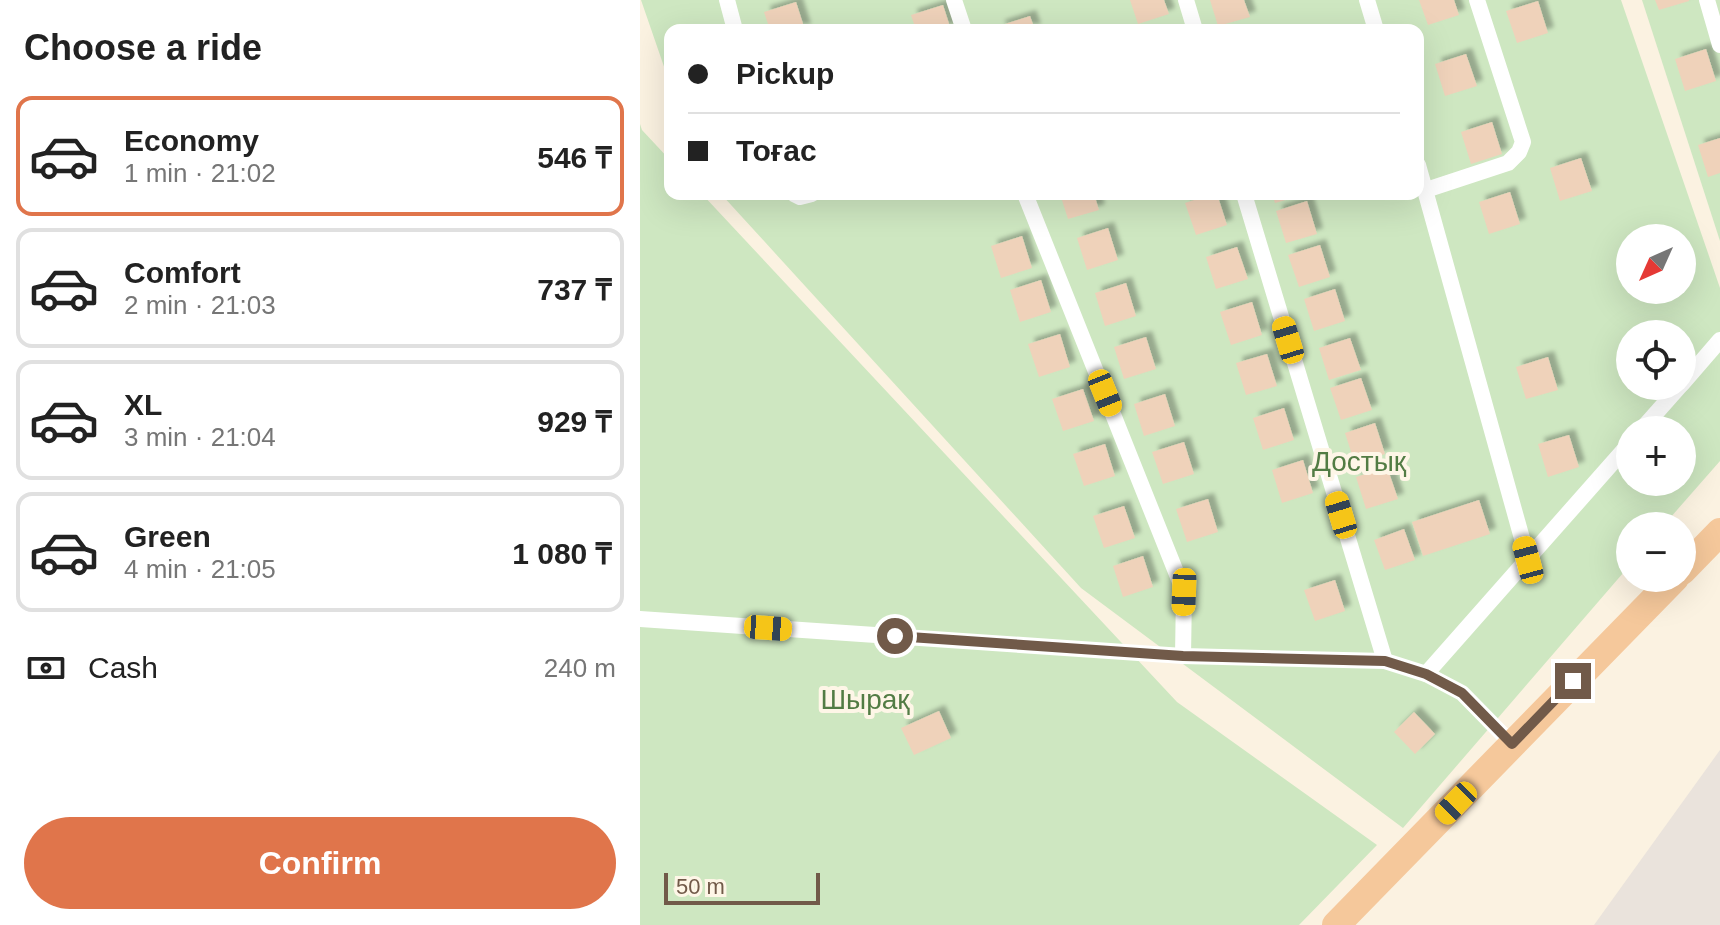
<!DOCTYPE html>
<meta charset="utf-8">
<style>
body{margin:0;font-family:Arial,sans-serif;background:#f2f2f2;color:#222;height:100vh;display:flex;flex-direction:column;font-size:30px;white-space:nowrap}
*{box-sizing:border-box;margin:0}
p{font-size:26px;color:#767676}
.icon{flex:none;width:44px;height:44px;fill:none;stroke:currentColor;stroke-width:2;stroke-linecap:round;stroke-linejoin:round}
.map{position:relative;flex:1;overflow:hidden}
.sheet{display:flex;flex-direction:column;background:#fff;width:640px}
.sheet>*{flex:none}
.top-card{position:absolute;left:24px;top:24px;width:760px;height:176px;border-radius:16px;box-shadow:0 8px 32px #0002;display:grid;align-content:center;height:176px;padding:0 24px;background:#fff}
.needle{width:52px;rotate:225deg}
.fabs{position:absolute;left:976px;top:224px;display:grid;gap:16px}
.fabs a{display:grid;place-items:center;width:80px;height:80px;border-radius:50%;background:#fff;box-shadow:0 8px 32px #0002;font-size:40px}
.scale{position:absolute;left:24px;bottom:20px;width:156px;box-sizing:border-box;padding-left:8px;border:4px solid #715a49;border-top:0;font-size:22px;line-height:28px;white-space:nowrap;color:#715a49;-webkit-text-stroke:6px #fef6e7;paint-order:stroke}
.end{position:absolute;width:36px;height:36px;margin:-18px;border:10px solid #715a49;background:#fff;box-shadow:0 0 0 4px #fff}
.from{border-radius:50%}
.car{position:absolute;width:24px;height:48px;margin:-24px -12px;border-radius:10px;box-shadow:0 0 6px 2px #0007;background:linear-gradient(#f5c518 24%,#345 0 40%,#f5c518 0 76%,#345 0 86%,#f5c518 0)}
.top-card b{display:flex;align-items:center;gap:28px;height:76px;font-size:30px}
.top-card b+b{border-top:2px solid #e0e0e0}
.top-card i{width:20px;height:20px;background:#222}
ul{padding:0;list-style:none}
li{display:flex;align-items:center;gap:24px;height:120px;margin:0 16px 12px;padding:0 8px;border:4px solid #e0e0e0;border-radius:16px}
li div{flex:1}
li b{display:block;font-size:30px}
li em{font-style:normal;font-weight:600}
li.on{border-color:#e0754b}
li>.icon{width:72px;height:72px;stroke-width:1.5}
h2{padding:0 24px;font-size:36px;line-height:96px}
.pay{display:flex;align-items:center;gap:20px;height:88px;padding:0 24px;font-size:30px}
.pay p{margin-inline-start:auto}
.primary-button{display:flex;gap:16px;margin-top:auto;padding:16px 24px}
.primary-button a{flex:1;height:92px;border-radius:48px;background:#e0754b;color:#fff;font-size:32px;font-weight:600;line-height:92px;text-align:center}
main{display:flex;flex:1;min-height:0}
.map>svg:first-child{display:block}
.industrial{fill:#eae3dc}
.green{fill:#cee7c1;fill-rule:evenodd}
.building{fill:#efd2ba;filter:url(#shadow)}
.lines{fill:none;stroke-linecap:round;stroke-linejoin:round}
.minor{stroke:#fff;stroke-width:16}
.trunk{stroke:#f5c89b;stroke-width:28}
.route{stroke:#715a49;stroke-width:10}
.labels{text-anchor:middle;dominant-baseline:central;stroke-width:8;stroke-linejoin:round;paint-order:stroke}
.park-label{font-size:28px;fill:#527c44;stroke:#fef6e7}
</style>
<main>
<section class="sheet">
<h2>Choose a ride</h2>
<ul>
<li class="on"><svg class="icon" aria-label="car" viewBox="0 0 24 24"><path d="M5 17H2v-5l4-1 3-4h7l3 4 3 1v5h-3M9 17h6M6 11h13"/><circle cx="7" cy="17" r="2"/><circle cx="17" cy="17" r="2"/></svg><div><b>Economy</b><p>1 min · 21:02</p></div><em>546 ₸</em></li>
<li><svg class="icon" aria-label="car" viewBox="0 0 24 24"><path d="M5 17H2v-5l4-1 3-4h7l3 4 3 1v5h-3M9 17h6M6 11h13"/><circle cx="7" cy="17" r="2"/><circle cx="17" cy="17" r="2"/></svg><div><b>Comfort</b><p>2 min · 21:03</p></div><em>737 ₸</em></li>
<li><svg class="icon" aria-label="car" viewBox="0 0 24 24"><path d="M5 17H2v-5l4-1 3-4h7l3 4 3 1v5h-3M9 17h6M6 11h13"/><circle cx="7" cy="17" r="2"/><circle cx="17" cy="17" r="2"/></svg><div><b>XL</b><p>3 min · 21:04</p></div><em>929 ₸</em></li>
<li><svg class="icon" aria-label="car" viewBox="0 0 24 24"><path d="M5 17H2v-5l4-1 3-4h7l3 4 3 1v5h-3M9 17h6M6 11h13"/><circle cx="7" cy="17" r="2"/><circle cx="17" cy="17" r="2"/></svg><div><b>Green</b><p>4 min · 21:05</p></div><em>1 080 ₸</em></li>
</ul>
<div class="pay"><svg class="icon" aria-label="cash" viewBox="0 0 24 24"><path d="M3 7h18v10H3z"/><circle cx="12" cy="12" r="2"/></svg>Cash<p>240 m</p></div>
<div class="primary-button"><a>Confirm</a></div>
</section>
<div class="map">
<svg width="1080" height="925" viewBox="0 0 1080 925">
<defs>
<filter id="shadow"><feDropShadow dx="6" dy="-6" stdDeviation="2" flood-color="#0004"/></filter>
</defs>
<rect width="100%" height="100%" fill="#fbf2e1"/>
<!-- industrial -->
<polygon class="industrial" points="1080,750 1080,925 954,925"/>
<!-- green -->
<g class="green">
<path d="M1,0H981L1080,288V461L1023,526H990V565L763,828L441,588L81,194H778V30H30V84ZM990,238H1042V290H990ZM990,334H1042V386H990ZM990,430H1042V482H990Z"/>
<polygon points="1002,0 1080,0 1080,241"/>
<polygon points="0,124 2,130 30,160 30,194 62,194 537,702 737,845 659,925 0,925"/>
</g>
<!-- building -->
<g class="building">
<polygon points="490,0 524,0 529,14 498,24"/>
<polygon points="570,0 604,0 610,17 578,26"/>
<polygon points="779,0 814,0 819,15 788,25"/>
<polygon points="1015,0 1049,0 1049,1 1019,10"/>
<polygon points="898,1 908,33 877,43 866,11"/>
<polygon points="156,2 165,30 130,30 124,12"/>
<polygon points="303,5 311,30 276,30 271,15"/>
<polygon points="390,16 395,30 360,30 359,26"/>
<polygon points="1066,49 1076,81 1045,91 1035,59"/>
<polygon points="826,54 837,86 805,96 795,64"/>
<polygon points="852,122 862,154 831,164 821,132"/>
<polygon points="1080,138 1080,173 1068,177 1058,145"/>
<polygon points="941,158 952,191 920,201 910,168"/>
<polygon points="870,192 880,224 849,234 839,202"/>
<polygon points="420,194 454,194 459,210 428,219"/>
<polygon points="572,194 577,194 587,225 556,235 545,203"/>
<polygon points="632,194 663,194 663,195 635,203"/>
<polygon points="667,201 677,234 646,243 636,211"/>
<polygon points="468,228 478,260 447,270 437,238"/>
<polygon points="382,236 392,268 361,278 351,246"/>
<polygon points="680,245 690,277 659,287 648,255"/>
<polygon points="597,247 608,279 576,289 566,257"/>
<polygon points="401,280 411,312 380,322 370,290"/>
<polygon points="486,283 496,316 465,326 455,293"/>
<polygon points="695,289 705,321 674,331 664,299"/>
<polygon points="612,302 622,335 591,345 580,312"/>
<polygon points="420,334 430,367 399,377 388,344"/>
<polygon points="506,337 516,369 484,379 474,347"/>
<polygon points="710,338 721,370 689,380 679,348"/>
<polygon points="627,354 637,386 606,395 596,363"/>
<polygon points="908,357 918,390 886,399 876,367"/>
<polygon points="721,378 732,410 701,420 690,388"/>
<polygon points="443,389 454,421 423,431 412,399"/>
<polygon points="525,394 535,426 504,436 494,404"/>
<polygon points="644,408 654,440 623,450 613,418"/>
<polygon points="735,423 745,454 715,464 705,433"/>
<polygon points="929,435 939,467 908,477 898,444"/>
<polygon points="544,442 554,474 523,484 512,452"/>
<polygon points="465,444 475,476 444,486 433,454"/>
<polygon points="663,460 673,493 642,503 632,470"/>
<polygon points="747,467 758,499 726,509 716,477"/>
<polygon points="568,499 578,532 547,542 536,509"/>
<polygon points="839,500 850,534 783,556 772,522"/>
<polygon points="484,506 495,538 464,548 453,516"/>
<polygon points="764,529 775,560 745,570 734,540"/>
<polygon points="503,556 513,587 483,597 473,566"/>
<polygon points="695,580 705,611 675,621 664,590"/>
<polygon points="299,711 311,738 274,755 261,728"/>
<polygon points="774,712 795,734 775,754 754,732"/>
</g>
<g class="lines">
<!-- minor -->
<g class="minor">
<polyline points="87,0 95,30"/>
<polyline points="314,0 324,30"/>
<polyline points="546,0 555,30"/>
<polyline points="727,0 736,30"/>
<polyline points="1067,0 1080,45"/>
<polyline points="778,165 888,560"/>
<polyline points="786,190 868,163 879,152 883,142 837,0"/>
<polyline points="154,194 160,197 172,194"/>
<polyline points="385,194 544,592 543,656"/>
<polyline points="604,194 745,661"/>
<polyline points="1042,384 1080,340"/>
<polyline points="1001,430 1040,386"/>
<polyline points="0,619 543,656 745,661 786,674 822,693 872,744"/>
<polyline points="786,674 990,443"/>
</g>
<!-- trunk -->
<g class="trunk">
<polyline points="1042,571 1080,532"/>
<polyline points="696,925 1035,578"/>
</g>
</g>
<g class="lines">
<!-- route -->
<polyline class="route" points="255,636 543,656 745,661 786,674 822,693 872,744 933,681"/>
</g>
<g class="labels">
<!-- park labels -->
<g class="park-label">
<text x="719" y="461">Достық</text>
<text x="225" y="699">Шырақ</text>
</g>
</g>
</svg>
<div class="fabs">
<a><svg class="needle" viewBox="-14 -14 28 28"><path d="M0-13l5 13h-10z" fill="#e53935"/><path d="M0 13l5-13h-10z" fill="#767676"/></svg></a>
<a><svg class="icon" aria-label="locate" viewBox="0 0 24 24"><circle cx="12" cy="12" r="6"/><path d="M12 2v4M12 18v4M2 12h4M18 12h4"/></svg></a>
<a>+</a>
<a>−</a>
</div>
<div class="scale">50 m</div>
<i class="end from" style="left:255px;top:636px"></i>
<i class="end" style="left:933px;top:681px"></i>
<i class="car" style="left:648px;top:340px;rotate:343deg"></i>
<i class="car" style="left:465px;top:393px;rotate:158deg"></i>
<i class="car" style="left:701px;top:515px;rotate:343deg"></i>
<i class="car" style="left:888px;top:560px;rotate:345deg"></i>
<i class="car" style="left:544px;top:592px;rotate:182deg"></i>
<i class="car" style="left:128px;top:628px;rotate:94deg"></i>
<i class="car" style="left:816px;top:803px;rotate:224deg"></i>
<div class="top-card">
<b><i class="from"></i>Pickup</b>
<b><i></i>Тоғас</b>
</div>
</div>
</main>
